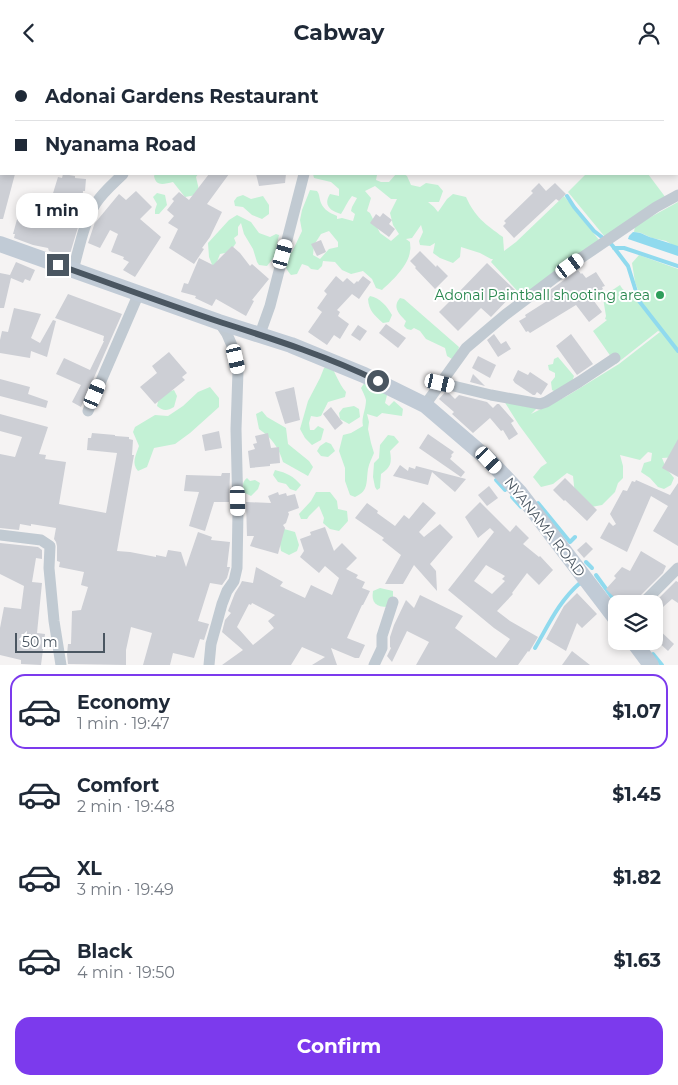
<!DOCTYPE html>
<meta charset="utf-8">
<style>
body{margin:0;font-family:Montserrat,sans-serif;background:#f6f6f7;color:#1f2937;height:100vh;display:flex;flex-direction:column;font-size:19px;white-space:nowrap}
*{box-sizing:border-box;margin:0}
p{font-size:16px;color:#747a83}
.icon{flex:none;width:28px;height:28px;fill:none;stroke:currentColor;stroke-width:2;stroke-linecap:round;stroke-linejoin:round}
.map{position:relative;height:600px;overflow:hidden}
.side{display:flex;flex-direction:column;background:#fff;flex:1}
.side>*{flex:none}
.banner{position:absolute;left:0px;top:0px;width:679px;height:110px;box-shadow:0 2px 8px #0003;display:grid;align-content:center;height:110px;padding:0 15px;background:#fff}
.buttons{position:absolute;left:608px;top:530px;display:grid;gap:10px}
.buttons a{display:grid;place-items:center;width:55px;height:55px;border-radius:10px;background:#fff;box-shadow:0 2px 8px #0003;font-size:25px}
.scale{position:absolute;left:15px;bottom:12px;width:90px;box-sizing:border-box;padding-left:5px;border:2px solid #4a5661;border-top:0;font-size:14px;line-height:18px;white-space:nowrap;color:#4a5661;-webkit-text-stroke:4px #fff;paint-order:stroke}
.end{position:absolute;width:22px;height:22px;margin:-11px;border:6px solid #4a5661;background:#fff;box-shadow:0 0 0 2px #fff}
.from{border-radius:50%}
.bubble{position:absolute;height:35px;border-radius:15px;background:#fff;box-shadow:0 2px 8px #0003;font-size:16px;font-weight:700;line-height:35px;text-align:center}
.car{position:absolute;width:15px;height:30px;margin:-15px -8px;border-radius:6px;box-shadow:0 0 4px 1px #0007;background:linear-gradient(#fff 24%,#345 0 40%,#fff 0 76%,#345 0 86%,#fff 0)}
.banner b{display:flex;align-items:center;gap:18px;height:48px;font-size:19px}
.banner b+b{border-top:1px solid #e0e1e3}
.banner i{width:12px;height:12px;background:#1f2937}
ul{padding:9px 0 0;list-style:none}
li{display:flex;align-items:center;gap:15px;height:75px;margin:0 10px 8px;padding:0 5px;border:2px solid transparent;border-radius:15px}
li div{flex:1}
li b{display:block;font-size:19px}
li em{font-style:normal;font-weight:700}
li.current{border-color:#7c3aed}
li>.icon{width:45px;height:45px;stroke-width:1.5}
.action{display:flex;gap:10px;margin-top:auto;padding:10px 15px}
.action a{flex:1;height:58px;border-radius:15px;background:#7c3aed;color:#fff;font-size:20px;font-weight:700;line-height:58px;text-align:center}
header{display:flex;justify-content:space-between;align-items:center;height:65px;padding:0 15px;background:#fff;font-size:22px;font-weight:700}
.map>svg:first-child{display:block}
.green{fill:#c3f1d5;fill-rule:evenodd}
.water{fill:#90daee}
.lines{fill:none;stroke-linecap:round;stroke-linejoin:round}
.stream{stroke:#90daee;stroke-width:4}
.building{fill:#cdcfd5;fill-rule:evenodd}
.street{stroke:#c1cad2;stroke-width:11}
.secondary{stroke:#c1cbd6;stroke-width:16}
.route{stroke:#4a5661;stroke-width:6}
.leisure-dot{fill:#2e9e5b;stroke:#fff;stroke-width:2}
.labels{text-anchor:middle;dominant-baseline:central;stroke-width:4;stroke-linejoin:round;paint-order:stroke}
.leisure-label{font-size:14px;fill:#27864d;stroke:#fff;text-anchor:end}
.street-label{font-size:14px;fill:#4a5661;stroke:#fff}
</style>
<header><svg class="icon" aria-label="back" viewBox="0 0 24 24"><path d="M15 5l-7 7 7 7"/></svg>Cabway<svg class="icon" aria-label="person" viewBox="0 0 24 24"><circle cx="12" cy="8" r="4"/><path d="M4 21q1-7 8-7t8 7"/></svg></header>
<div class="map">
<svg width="678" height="600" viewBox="0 0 678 600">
<rect width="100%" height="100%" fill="#f5f3f3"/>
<!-- green -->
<g class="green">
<path d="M155,109H198L196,112L199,125L196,130L185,132L173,117C164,119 156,122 154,111Z"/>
<path d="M313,109H374L377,110L376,115L381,117H389L396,109H404L407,111L411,120L420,122L426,118L438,120L443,126L439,137H428L434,142L438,147L447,134L453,129L466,132C475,152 485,159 503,172L504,186L516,177L564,131L599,175L522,231L491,197L493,194H491L480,188L461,182L460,192L453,198L440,193L433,188L435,178L430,181L420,180L419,176L423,167L421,160L412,173L406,174L410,177C410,180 411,183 410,186C409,200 392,216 382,225L376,223L372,214L363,206L351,209L342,205L335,197L323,196L322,201L318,205L311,204L308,201L302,199L297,209L291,210C285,203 284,199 286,190L292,187L302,166L300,155L302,145L310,125L317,126C320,130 319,133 321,138C324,145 330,148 337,151V154L342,153L353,156L355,149L351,146L352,142L357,133L352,131C347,137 345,143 341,149C330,146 323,140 330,129L339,131V124L331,117L314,113ZM375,121L391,134H397L390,148L393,160L399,169L391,176L380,168L370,148L367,146L371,133L365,126ZM329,166L338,177V182L329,184L320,194L313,190L314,180L321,169Z"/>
<polygon points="586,109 648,109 666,133 605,172 568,127"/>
<polygon points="157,128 165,130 167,140 159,149 155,149 155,145 157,139 153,132"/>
<polygon points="243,130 251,134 263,131 269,140 269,149 262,154 252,150 243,142 235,141 234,136 237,132"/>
<polygon points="678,137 678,183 666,176 652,173 641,168 634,167 635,161 638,159"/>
<polygon points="237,150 251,157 259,168 270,172 276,169 279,170 274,192 267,201 259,200 257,197 253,184 244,169 241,158 238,162 238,170 234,173 236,178 230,187 220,189 215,202 213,202 209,192 208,178 229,155"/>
<path d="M639,190L678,204V392L662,393L666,403L674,413L671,420L664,424L658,422L650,413L641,407L644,398L651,396L652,388L648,387L640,395L620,390L623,401V413L618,418L615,427L602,440L586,443L575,430L573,411L567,408L553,419L541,422L533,412L541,402L547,398L519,360L504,336L537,343L531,349L567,331L619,299L660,267L658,266L616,299L593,266L607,255L605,254L606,251L603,233L606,231L605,230L620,220C623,226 627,227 633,228L638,225L635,217L632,198Z"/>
<path d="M370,231C380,233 387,241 392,250L389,257L383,258C374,250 369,246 368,234Z"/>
<path d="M400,233L404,234L459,282L457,289L452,294L447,291L445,283L426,274L420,266L414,263L411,265L407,264L404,261L406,256C399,249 392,242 400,233Z"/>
<polygon points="558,292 574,311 572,317 556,327 552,325 551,317 555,312 555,308 549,305 548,300 553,299 554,294"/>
<path d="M330,299C336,309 339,319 346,327L345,332L328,337L321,351L317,352L311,351L309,358L310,365H314L318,361L324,364L321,375L312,380L305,373L300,364L308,336L320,313L324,303Z"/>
<path d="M365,317L387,330L385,338L389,341L394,336L403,344L402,351L382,348L377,352L367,349L369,357L368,364L371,378L374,388C372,393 369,398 368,404C366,417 369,426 355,432L350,430L345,416V403L339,386L343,370L351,368L363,361C361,352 366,345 366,335C365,331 363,327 361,323Z"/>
<path d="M210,322L219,333V342L190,368L175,379L154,383L147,402L138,406C131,398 136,390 139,381L133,367L135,362L155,350L168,351L183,341L198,327Z"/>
<path d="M174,325L177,331L174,342C167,346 163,346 157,341L159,332L168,327Z"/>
<polygon points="354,341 359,344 360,352 349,359 340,354 339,348 343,343"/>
<path d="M262,346L267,352L286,363L288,379L309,396L313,402L308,411L283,397C279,383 271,372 259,364L256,349Z"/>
<path d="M388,370L394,371L399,377L390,386C392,398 391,402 381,409L380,423L377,425L375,422L373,412L374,398L379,393L380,380Z"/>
<polygon points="326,377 331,379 335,386 328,392 321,391 317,386 320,381"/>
<path d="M275,405C287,408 293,411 301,420L296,426L290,424L286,419L278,417L273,410Z"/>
<path d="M247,413L250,416L255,415L260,418L258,424L251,431L245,428C243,422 241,418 247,413Z"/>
<polygon points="316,427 330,427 337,436 338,444 347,446 348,456 339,466 330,464 323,458 324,453 319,441 309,451 307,454 301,454 299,449 311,436"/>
<polygon points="284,464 295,467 299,480 297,486 289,490 281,486 279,472"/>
<path d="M380,523L393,526V534L388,542C376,542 371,538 373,526Z"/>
</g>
<!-- water -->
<path class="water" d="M633,167C642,167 645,171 653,173C662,176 670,178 678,181V191L628,174L629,171Z"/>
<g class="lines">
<!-- stream -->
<g class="stream">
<polyline points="567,131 574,142 594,166 612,180 628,201 639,236 678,286"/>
<polyline points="614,183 624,183 678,201"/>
<polyline points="496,415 505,425"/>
<polyline points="512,432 521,442"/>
<polyline points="538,438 570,477 575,472"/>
<polyline points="586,497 592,503"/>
<polyline points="596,510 617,539"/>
<polyline points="610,557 616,566"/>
<path d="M535,583C549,559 559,536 581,517L582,519"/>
<polyline points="653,589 662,600"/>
</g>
</g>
<!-- building -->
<g class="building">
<polygon points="0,109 15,109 3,154 0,154"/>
<polygon points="63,109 75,111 75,113 86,114 85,126 83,126 82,149 69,192 49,186 48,183 33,180 14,173 15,169 13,169 19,147 26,148 26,139 43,139 43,137 50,138 58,112 62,113"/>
<polygon points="209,109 229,109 207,139 222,147 210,172 202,183 204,184 194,199 169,183 178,164 168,158 174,151 167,145 174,136 172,134 179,127 189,135"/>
<polygon points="256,109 286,109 285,118 259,121"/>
<polygon points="539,118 546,126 555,118 566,129 559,136 556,134 514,173 503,161 506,158 504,156 533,128 531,126"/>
<polygon points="136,126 152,142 140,154 161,172 135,212 123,205 129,197 123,194 124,192 111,187 118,169 110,165 100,183 88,178 96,154 95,158 119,129 126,135"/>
<polygon points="383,148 392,155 389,159 395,164 389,172 370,158 376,149 380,152"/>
<polygon points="321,175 326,187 317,191 311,179"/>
<polygon points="232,181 240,188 250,201 252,199 269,214 252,235 254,236 246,251 216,234 212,241 195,233 196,231 181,227 184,218 188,219 199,193 213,200"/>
<polygon points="420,186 436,202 437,200 448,211 435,224 415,203 416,202 410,196"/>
<polygon points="16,197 35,205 30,216 25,214 23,218 11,213 4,243 0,243 0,208 10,210"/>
<polygon points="487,198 516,226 491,252 481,243 458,266 439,247 456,230"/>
<polygon points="578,205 581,209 582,208 586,213 596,207 605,221 602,222 603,224 591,232 602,247 589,257 576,240 530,268 528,266 526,267 519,256 526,252 525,250 547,236 543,230"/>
<polygon points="336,211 343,217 347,213 354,219 357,216 358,217 363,211 371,217 359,234 352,229 337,245 340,247 338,251 349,259 340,274 334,270 327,280 308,267 322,247 317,243 327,229 324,226"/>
<polygon points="68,229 122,249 81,342 72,337 81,320 56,309 64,293 90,305 104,276 103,276 104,271 55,253"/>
<polygon points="14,243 41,249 31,273 40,278 53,255 56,256 47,292 31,286 30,293 0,288 0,275 2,266 8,267"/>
<polygon points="386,259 406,273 398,283 379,268"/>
<polygon points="358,260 367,266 360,276 351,270"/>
<polygon points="494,269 501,279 506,276 511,284 498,292 487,275"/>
<polygon points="571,269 593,299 577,310 556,281"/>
<polygon points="169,287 187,308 182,312 185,315 155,339 140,322 157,308 152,301"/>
<polygon points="478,291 496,300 490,313 472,303"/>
<polygon points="518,305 528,310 530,307 548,319 541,330 537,327 535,330 533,330 515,318 513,315"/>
<polygon points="473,309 485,321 470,317"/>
<polygon points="0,314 30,322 28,329 48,336 46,343 0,331"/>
<polygon points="294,322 300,355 285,359 275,327"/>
<polygon points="445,327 448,327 455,334 459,330 487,337 493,343 497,339 499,339 514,356 511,358 518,369 509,375 503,365 501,366 490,353 473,368 452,349 454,347 439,334"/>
<polygon points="331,342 343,358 335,365 323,349"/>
<polygon points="0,349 48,362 39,389 46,390 45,394 66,397 59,439 106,448 117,388 87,385 88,373 91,373 92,368 115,370 115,371 129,372 129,374 133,375 132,390 134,390 117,486 130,487 156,492 156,490 166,492 168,485 181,487 186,502 198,467 212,472 211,475 230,477 227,502 230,502 227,513 222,520 210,518 198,556 209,559 204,575 200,574 194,593 173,588 170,600 143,600 152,568 131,562 126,585 126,600 68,599 67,589 68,579 71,579 72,546 81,545 88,522 81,520 84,507 59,502 60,497 57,496 57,481 56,477 54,474 56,463 31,459 31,461 20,459 19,465 0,463 0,389 15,392 22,372 0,366"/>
<polygon points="219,366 222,383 205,386 202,370"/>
<polygon points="268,368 271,383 279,382 280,398 270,399 270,401 250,403 248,386 255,384 253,379 257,378 255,371"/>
<polygon points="428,369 454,387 451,390 452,391 450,394 465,407 461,412 419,383"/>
<polygon points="678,374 678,412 662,403"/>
<polygon points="400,400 408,406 409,402 415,404 416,401 466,414 455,427 432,407 428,420 393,411"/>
<polygon points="222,408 230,408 229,437 214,437 205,466 189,461 199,427 184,426 186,410 221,411"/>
<polygon points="565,413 597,445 587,456 565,435 564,436 553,425"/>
<polygon points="636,415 670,430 678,418 678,481 653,466 668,441 651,431 627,487 600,473 609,457 613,461 616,459 610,449 623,425 627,426 632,416 635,417"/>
<polygon points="489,421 498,433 487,441 478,430"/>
<polygon points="278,427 279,430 286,428 287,431 295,429 299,443 288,447 289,449 286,458 283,460 285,463 278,489 250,481 254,471 247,471 246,437 271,438 268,431"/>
<polygon points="423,437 436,448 419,467 424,472 440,459 453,472 430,499 436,506 437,526 414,500 403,519 385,519 401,490 382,475 384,473 355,453 367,438 378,446 377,448 395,461 404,450 409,454"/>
<path d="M480,437L510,467L516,460L529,473L523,479L539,492L540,491L553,505L539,520L527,508L512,528L513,529L497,546L510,556L538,572L529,587L528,586L518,600H416L429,577L407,566L392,597L387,591L391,583L390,582V572L394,560L406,535L414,543L420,530L463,551L455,563L496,593L510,574L494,563L448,525L494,467L490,463L478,473L465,452ZM486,500L505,511L502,514L505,516L492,529L474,516Z"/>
<path d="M325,462L334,486L342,478L357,493L346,504L358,510L356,513L365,517L362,523L370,526L363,540H362L347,573L365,580L359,593H355L331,583L337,600H312L325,592L302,582L291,600H222L243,585L222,567L225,555L231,548L228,546L235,528L240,520L242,516L253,518L256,502L283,517L280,521L305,533L311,520L332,530L339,513L325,501L319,508L300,492L304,486L300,474L311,470L310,467ZM252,538L275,550L268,556L274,563L253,580L237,562L249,539L251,540Z"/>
<polygon points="586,477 593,484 584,493 577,485"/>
<polygon points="0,478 38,482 42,485 42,494 36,493 32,517 42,518 37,568 45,569 41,600 21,599 21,595 0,590 0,563 4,542 21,544 24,521 0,509"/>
<polygon points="641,486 666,501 663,508 637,534 635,539 621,539 606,524 616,513 614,511 622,502 630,506"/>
<polygon points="676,516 678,517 678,538 672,534 654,550 654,539 653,539"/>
<polygon points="577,528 597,549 582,563 577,558 566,586 546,574 564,541"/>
<polygon points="654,560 674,579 668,586 654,573"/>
<polygon points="572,586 590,600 562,600"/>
</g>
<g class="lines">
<!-- street -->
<g class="street">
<polyline points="445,0 446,1"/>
<polyline points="62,1 62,0"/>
<polyline points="267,1 268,0"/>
<polyline points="330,1 331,0"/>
<path d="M73,205C79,184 84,156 96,138C103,127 114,118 123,109"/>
<polyline points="260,269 270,241 304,109"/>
<polyline points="441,318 491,330 540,339 546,337 579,317 615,293"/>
<polyline points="425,340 466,283 505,250 578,195 656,142 678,130"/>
<polyline points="88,346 139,228"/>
<polyline points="0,470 41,475 50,481 49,503 54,556 61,600"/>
<polyline points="642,539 678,503"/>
<polyline points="209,600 211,579 222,539 227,526 234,516 237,503 238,447 236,364 238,306 233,283 227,269 219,257"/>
<polyline points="374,600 382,583 382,571 393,537"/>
</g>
<!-- secondary -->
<g class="secondary">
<polyline points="0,179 219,257 291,280 364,310 425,340 489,395 520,428 616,554"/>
<polyline points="633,576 651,600"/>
</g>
</g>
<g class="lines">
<!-- route -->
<path class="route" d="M58,200C112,219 166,239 220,257C273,274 327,291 378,316"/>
</g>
<!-- markers -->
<circle class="leisure-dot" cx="660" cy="230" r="5"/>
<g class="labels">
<!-- leisure labels -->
<g class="leisure-label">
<text x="650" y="230">Adonai Paintball shooting area</text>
</g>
<!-- street labels -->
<g class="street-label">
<text transform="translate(545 462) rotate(52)">NYANAMA ROAD</text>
</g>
</g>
</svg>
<div class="buttons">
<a><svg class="icon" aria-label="layers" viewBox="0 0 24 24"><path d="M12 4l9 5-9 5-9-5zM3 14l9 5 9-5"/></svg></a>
</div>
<div class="scale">50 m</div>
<i class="end from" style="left:378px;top:316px"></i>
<i class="end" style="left:58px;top:200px"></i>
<div class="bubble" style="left:16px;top:128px;width:82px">1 min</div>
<i class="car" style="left:283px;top:189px;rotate:16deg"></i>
<i class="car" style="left:570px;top:201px;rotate:54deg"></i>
<i class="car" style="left:236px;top:294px;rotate:167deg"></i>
<i class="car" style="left:440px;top:318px;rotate:103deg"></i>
<i class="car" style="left:95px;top:329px;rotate:23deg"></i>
<i class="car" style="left:489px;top:395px;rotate:137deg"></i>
<i class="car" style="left:238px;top:436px;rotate:179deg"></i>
<div class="banner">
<b><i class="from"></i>Adonai Gardens Restaurant</b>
<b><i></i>Nyanama Road</b>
</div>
</div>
<section class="side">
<ul>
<li class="current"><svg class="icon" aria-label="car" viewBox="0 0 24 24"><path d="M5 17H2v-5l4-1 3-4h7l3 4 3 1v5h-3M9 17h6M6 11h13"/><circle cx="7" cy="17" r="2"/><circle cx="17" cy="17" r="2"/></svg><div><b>Economy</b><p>1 min · 19:47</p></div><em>$1.07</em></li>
<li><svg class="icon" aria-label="car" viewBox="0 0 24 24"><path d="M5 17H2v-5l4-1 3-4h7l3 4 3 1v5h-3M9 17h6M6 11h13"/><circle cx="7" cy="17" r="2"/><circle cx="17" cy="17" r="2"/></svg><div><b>Comfort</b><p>2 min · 19:48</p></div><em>$1.45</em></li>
<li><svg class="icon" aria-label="car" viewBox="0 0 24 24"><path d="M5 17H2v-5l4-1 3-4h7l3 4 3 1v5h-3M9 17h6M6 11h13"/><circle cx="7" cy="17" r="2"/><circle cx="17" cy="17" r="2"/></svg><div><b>XL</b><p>3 min · 19:49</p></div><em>$1.82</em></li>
<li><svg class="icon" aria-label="car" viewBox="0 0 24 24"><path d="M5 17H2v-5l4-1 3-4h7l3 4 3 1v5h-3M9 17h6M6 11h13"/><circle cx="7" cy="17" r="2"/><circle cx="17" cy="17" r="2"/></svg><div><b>Black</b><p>4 min · 19:50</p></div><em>$1.63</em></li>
</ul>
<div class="action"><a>Confirm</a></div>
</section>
